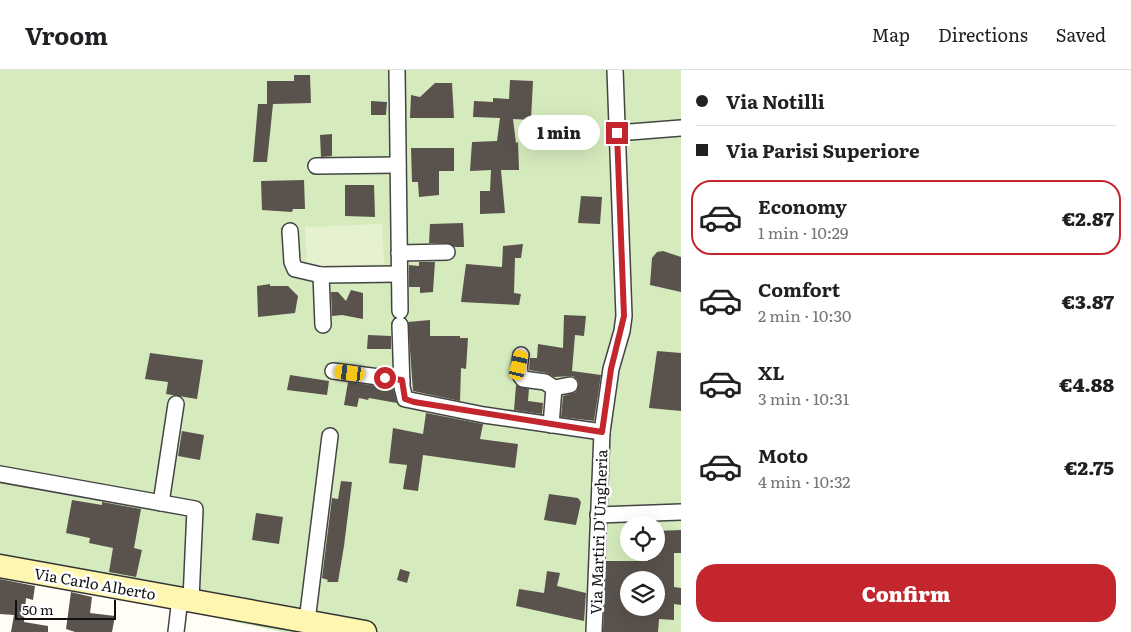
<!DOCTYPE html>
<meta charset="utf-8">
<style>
body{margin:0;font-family:Literata,serif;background:#f6f6f6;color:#202124;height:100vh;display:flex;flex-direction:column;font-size:19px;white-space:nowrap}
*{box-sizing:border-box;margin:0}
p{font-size:16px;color:#757577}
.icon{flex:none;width:28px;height:28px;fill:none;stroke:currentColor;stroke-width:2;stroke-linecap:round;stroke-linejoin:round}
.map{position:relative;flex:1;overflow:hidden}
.sheet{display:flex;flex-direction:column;background:#fff;width:450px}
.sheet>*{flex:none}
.guide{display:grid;align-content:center;height:110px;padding:0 15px;background:#fff}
.buttons{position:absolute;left:620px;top:446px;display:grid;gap:10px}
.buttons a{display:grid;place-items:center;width:45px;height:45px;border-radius:50%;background:#fff;box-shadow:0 5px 20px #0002;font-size:25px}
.scale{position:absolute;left:15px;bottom:12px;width:101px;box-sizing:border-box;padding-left:5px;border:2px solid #111;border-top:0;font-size:14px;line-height:18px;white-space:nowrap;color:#111;-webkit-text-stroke:4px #fff;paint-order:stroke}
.end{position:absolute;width:22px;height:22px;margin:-11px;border:6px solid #c4262e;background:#fff;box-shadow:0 0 0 2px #fff}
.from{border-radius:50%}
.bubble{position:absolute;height:35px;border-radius:18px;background:#fff;box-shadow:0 5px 20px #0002;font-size:16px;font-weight:800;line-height:35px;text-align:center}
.car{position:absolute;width:15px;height:30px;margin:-15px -8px;border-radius:6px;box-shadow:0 0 4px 1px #0007;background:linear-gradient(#f5c518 24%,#345 0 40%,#f5c518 0 76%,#345 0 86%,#f5c518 0)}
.guide b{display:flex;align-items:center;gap:18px;height:48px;font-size:19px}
.guide b+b{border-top:1px solid #e0e0e0}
.guide i{width:12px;height:12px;background:#202124}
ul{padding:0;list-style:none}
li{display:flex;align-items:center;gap:15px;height:75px;margin:0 10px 8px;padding:0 5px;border:2px solid transparent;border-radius:20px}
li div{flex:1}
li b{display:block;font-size:19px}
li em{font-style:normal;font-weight:800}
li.active{border-color:#c4262e}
li>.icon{width:45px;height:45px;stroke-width:1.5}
.primary-button{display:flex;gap:10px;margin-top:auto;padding:10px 15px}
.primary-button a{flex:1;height:58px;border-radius:20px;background:#c4262e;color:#fff;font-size:20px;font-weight:800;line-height:58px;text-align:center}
header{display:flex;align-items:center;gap:30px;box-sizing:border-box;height:70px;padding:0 25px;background:#fff;border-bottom:1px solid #e0e0e0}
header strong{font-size:24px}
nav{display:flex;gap:28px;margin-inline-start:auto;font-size:18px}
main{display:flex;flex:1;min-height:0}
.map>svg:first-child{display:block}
.green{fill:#d5ebbd;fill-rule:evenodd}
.pitch{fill:#e6f2cf}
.building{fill:#5a524d;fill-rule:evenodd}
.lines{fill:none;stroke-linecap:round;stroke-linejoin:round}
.street-casing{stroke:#444;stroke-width:18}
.secondary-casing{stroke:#333;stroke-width:25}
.street{stroke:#fff;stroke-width:15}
.secondary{stroke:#fff6b0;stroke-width:22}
.route{stroke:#c4262e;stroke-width:6}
.labels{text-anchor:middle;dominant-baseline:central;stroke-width:5;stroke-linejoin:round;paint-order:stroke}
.street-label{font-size:15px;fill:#111;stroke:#fff}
</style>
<header>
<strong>Vroom</strong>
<nav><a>Map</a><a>Directions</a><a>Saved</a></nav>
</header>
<main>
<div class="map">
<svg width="681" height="562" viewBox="0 0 681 562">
<rect width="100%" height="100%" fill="#fffdf5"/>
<!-- green -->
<path class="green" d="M0,0H681V562H282L0,502ZM629,455H656V482H629ZM629,510H656V538H629Z"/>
<!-- pitch -->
<polygon class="pitch" points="382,154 384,194 307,197 305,157"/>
<!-- building -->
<g class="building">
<polygon points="294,5 310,5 311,33 273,34 267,92 253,92 258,34 267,34 267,11 294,11"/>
<polygon points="510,10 533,11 531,50 513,49 516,73 518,72 519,100 501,100 505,143 480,144 480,121 490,121 491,100 470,101 472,72 497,71 500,48 473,47 474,31 493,32 493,28 509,29"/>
<polygon points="435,13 452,13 454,48 410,48 411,25 420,27"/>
<polygon points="371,31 387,32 386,45 371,45"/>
<polygon points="555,47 569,47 568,66 555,66"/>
<polygon points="332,64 332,86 321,87 320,65"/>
<polygon points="411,78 454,78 454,101 439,101 439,125 419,127 418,112 412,112"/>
<polygon points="304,110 305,139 293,139 292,142 262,140 261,111"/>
<polygon points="345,115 374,115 375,147 345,146"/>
<polygon points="581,126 602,127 600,154 578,153"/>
<polygon points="463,153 464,177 455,177 447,173 429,173 430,154"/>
<polygon points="523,174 521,188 515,188 514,223 521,224 519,235 461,232 466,194 502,197 503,176"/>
<polygon points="663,181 681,187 681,222 650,215 652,188 657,182"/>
<polygon points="419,192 435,192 433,222 420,223 420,217 409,217 409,195 419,196"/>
<polygon points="270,214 270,216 288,216 298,226 295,243 258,247 257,216"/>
<polygon points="351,220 363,223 363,249 342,245 332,246 331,222 338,222 346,231"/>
<polygon points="564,245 586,246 584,266 575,265 572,301 601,305 594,351 561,347 563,326 576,322 579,314 577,309 573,306 554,307 547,303 529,300 530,288 537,288 538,274 563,278"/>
<polygon points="430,250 430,266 460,266 460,268 468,268 466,299 461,298 460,331 413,321 408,252"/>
<polygon points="368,265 391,266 391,279 367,279"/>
<polygon points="657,281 681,283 681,341 649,338"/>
<polygon points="150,283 203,290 197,329 166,324 168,312 145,309"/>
<polygon points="290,305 329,311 327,325 287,320"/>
<polygon points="348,312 393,318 397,333 369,328 368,330 359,328 357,337 344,335"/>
<polygon points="516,315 529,319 528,331 543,333 542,344 514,340"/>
<polygon points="426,343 483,354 480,369 518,374 515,398 423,385 418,421 403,419 407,395 389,393 393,358 423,364"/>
<polygon points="182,361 204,365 200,390 178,386"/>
<polygon points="341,411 352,412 344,476 338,512 327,512 328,510 322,508 332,428 338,429"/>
<polygon points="549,424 578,428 581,432 576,455 544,450"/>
<polygon points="72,430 102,435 102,432 141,439 134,478 142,480 136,507 109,502 113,478 89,473 90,468 66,463"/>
<polygon points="256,443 283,447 279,474 252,470"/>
<path d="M681,460V483H674V517L681,518V535L674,534V550L659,549L658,562H603L606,491H648V482H656V461ZM629,510H656V538H629Z"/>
<polygon points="400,499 410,502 407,513 397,510"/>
<polygon points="547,501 560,503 557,516 586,523 584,551 516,536 519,519 544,523"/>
<polygon points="0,509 35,516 33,530 26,528 24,552 48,556 48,562 11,562 14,545 0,544"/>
<polygon points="71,522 92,527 90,543 115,546 112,562 75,562 66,559"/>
</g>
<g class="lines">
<!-- street casing -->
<g class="street-casing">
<g id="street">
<polyline points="397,0 400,241"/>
<polyline points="617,63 681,58"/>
<polyline points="316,96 398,95"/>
<polyline points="290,161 292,192 295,199 321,205 399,204"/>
<polyline points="399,183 447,182"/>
<polyline points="321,205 323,255"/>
<polyline points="400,255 402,317 405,329 484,345 602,362"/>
<path d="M521,285C520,293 517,303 523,309L545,312L554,318L551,355"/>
<polyline points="333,301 402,310"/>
<polyline points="554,318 570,315"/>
<polyline points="0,404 195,439 191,530"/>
<polyline points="161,433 176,334"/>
<polyline points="598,445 681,442"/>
<polyline points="307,551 330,366"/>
<polyline points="176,562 180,528"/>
<polyline points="594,562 602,362 611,299 622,261 624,246 615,0"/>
</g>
</g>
<!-- secondary casing -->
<g class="secondary-casing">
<polyline id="secondary" points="0,496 365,562"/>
</g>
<!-- street -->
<use href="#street" class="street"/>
<!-- secondary -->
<use href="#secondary" class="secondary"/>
</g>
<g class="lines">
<!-- route -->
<polyline class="route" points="385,308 402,310 405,329 414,332 602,362 611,299 624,246 617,63"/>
</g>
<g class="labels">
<!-- street labels -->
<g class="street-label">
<text transform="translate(598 462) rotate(-88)">Via Martiri D'Ungheria</text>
<text transform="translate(95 513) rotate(10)">Via Carlo Alberto</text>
</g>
</g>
</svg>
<div class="buttons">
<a><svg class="icon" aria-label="locate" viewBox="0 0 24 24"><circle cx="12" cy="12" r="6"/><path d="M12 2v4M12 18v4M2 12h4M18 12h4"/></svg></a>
<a><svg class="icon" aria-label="layers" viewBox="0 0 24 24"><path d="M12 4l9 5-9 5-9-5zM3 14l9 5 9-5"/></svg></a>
</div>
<div class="scale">50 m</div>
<i class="end from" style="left:385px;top:308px"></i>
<i class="end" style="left:617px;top:63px"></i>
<div class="bubble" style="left:518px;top:45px;width:82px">1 min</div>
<i class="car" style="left:519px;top:295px;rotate:13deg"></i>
<i class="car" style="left:350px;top:303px;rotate:277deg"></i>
</div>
<section class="sheet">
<div class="guide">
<b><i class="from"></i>Via Notilli</b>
<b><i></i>Via Parisi Superiore</b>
</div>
<ul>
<li class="active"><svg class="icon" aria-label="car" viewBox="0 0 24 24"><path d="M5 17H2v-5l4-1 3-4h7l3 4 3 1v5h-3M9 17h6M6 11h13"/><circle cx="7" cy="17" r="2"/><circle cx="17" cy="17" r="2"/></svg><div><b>Economy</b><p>1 min · 10:29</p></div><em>€2.87</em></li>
<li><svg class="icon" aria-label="car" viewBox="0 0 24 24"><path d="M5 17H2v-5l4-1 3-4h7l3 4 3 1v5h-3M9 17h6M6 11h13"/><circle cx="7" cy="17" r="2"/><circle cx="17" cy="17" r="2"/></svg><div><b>Comfort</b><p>2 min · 10:30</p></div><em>€3.87</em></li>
<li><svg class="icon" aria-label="car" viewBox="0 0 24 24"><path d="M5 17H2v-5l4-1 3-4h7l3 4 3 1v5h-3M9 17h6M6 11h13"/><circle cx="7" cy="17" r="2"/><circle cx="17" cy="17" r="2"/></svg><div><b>XL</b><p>3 min · 10:31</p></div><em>€4.88</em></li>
<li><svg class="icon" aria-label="car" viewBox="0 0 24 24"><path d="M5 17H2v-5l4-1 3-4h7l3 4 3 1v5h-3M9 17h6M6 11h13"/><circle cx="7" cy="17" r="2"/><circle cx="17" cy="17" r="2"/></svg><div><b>Moto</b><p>4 min · 10:32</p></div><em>€2.75</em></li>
</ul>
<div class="primary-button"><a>Confirm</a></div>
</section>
</main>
